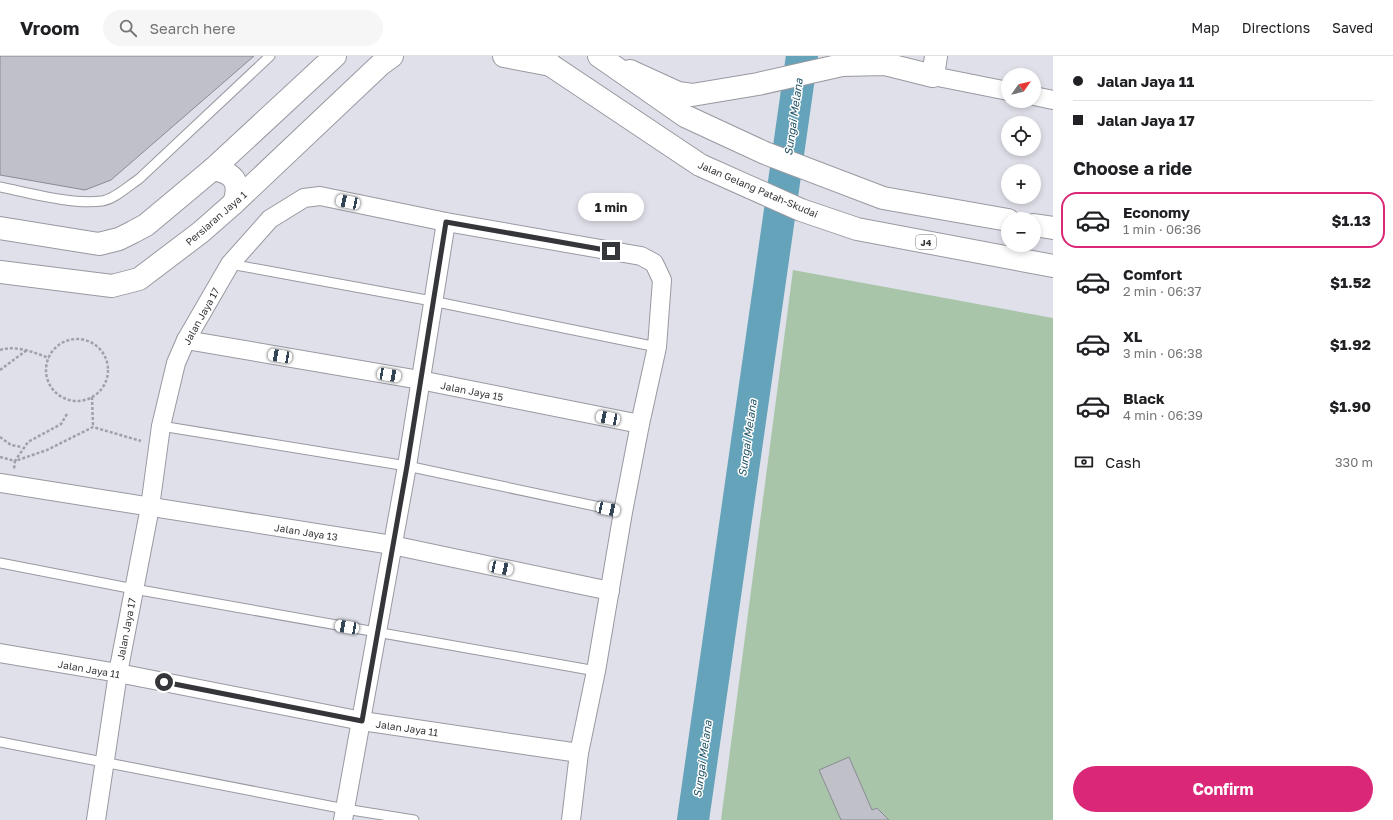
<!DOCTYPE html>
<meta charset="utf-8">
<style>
body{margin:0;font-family:"Golos Text",sans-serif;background:#f6f6f6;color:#202124;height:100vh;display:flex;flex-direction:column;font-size:15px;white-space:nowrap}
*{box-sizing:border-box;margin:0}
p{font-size:13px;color:#757577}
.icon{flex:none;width:22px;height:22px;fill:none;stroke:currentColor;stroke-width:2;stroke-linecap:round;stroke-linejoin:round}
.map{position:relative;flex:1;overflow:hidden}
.details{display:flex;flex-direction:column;background:#fff;width:340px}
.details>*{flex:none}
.hud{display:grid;align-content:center;height:88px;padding:0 20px;background:#fff}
.needle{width:26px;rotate:56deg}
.tools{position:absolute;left:1001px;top:12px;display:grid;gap:8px}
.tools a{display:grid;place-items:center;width:40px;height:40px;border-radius:50%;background:#fff;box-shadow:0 2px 6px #0003;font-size:20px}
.end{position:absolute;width:18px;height:18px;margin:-9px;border:5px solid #353639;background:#fff;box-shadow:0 0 0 2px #fff}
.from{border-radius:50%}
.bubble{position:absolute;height:28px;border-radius:14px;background:#fff;box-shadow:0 2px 6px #0003;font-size:13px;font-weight:700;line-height:28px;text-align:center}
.car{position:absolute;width:12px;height:24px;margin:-12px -6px;border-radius:5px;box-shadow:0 0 3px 1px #0007;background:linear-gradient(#fff 24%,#345 0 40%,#fff 0 76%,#345 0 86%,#fff 0)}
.hud b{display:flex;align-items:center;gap:14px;height:38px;font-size:15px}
.hud b+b{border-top:1px solid #e0e0e0}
.hud i{width:10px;height:10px;background:#202124}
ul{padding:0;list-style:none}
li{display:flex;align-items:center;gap:12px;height:56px;margin:0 8px 6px;padding:0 12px;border:2px solid transparent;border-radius:16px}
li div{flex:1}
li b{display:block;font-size:15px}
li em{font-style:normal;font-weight:700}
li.active{border-color:#db2777}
li>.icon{width:36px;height:36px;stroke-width:1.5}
h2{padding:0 20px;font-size:18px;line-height:48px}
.pay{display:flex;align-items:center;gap:10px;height:44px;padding:0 20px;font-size:15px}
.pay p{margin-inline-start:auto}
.primary-button{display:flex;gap:8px;margin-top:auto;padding:8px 20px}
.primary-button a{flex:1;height:46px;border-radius:24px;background:#db2777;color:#fff;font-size:16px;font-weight:700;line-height:46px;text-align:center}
header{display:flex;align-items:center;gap:24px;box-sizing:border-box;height:56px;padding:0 20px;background:#fff;border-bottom:1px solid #e0e0e0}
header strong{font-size:19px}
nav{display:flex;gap:22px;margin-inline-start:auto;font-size:14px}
.search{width:280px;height:36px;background:#f6f6f6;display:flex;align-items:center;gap:10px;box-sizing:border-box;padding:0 14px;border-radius:22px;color:#757577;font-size:15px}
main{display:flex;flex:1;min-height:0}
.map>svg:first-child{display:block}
.green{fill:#a8c5a9}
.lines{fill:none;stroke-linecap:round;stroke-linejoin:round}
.river{stroke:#65a3ba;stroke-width:32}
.building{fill:#bfc0c8;stroke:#8a8b93}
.service-casing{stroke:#9899a1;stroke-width:11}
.minor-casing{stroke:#9899a1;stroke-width:20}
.tertiary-casing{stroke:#9899a1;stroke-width:24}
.secondary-casing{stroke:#9899a1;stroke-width:24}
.primary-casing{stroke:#9899a1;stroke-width:24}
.path{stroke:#a0a1a8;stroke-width:2.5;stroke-dasharray:3 2;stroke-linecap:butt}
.service{stroke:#fff;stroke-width:9}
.minor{stroke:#fff;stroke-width:18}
.tertiary{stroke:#fff;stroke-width:22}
.secondary{stroke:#fff;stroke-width:22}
.primary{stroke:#fff;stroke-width:22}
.route{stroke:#353639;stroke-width:5}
.labels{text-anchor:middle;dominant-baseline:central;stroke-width:3;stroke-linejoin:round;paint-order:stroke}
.shield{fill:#fff;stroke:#727274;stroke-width:1}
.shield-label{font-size:9px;font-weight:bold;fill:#353639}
.street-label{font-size:10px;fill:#353639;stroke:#fff}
.water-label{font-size:11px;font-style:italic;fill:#205365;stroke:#fff}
</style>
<header>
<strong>Vroom</strong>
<div class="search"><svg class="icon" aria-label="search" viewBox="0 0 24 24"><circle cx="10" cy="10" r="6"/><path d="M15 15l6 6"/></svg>Search here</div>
<nav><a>Map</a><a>Directions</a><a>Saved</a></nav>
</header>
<main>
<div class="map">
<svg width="1053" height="764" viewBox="0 0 1053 764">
<rect width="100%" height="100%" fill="#dfe0e9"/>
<!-- green -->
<polygon class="green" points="793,214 1053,262 1053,764 721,764"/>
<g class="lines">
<!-- river -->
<polyline class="river" points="693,764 802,0"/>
</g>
<!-- building -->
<g class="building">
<polygon points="0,0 254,0 111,124 85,134 0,119"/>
<polygon points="849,701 872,754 877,752 889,764 841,764 819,714"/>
</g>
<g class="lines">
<!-- service casing -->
<g class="service-casing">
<g id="service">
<path d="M0,131C30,137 72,149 102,145C115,143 128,130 139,123L270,0"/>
<polyline points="230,208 432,245 657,291"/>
<polyline points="161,370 407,410 623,456"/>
<polyline points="0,507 134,533 596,615"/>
<polyline points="0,686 345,753 414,764"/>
</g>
</g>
<!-- minor casing -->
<g class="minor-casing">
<g id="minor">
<polyline points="933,20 1008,35"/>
<polyline points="1034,40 1053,44"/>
<polyline points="186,284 420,324 640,368"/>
<polyline points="0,427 392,489 610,535"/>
<polyline points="0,597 118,617 362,665 579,697"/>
<polyline points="96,764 118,617 150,451 161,370 176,307 186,284 230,208 270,163 304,142 320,140 446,166 641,200 654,207 662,224 657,291 640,368 623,456 596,615 579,697 571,764"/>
<polyline points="343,764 407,410 446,166"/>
</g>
</g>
<!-- tertiary casing -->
<g class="tertiary-casing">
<polyline id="tertiary" points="630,15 678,37 692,39 758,28 842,9 885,8 933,20 936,0"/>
</g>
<!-- secondary casing -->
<g class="secondary-casing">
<g id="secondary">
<polyline points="504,0 551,9"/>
<path d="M213,113C234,117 241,126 234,147"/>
<polyline points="0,172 99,188 119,183 133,176 146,169 213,113 335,0"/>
<polyline points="0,216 112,230 139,223 201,176 234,147 381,8 392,0"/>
</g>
</g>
<!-- primary casing -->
<g class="primary-casing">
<g id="primary">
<polyline points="537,0 700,109 801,154 857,173 1053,210"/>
<polyline points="599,0 685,60 765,97 883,142 1008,164"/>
<polyline points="1034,169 1053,172"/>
</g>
</g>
<!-- path -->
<g class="path">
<circle cx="77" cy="314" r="31"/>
<path d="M0,294C17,289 33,296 49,302"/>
<polyline points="0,314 27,294"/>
<polyline points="92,341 93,370"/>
<polyline points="67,358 61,368 28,386 15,405 47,394 93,371 141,385"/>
<polyline points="0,381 11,389 22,391"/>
<polyline points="0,401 15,405 14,413"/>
</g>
<!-- service -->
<use href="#service" class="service"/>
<!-- minor -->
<use href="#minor" class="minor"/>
<!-- tertiary -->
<use href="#tertiary" class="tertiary"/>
<!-- secondary -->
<use href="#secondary" class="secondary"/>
<!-- primary -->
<use href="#primary" class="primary"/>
</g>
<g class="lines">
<!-- route -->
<polyline class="route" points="164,626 362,665 407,410 446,166 611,195"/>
</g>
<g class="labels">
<!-- shield labels -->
<rect class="shield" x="916" y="179" width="20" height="14" rx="3"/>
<g class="shield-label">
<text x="926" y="186">J4</text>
</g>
<!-- street labels -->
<g class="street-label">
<text transform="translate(758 133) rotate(23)">Jalan Gelang Patah-Skudai</text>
<text transform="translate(216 162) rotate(-41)">Persiaran Jaya 1</text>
<text transform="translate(201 260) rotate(-61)">Jalan Jaya 17</text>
<text transform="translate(472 335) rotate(11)">Jalan Jaya 15</text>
<text transform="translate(306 476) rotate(9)">Jalan Jaya 13</text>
<text transform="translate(126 573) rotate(-79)">Jalan Jaya 17</text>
<text transform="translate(89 613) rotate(10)">Jalan Jaya 11</text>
<text transform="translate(407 672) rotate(8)">Jalan Jaya 11</text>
</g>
<!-- water labels -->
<g class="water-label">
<text transform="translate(793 61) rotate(-82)">Sungai Melana</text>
<text transform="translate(747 382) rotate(-82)">Sungai Melana</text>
<text transform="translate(702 703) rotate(-82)">Sungai Melana</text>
</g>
</g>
</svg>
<div class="tools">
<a><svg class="needle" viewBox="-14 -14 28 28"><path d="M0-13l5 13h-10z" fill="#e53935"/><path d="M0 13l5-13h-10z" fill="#757577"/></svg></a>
<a><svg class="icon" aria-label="locate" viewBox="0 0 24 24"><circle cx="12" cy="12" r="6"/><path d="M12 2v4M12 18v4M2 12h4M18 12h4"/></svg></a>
<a>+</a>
<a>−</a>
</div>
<i class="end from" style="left:164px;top:626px"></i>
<i class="end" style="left:611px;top:195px"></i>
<div class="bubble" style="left:578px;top:137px;width:66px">1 min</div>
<i class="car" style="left:348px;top:146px;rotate:282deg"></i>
<i class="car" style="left:280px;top:300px;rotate:280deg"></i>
<i class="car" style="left:389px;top:319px;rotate:100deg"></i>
<i class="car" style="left:608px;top:362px;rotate:281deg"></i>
<i class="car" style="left:608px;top:453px;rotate:102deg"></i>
<i class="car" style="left:501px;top:512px;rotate:102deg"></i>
<i class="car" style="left:347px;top:571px;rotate:280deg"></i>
</div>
<section class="details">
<div class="hud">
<b><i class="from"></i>Jalan Jaya 11</b>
<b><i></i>Jalan Jaya 17</b>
</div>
<h2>Choose a ride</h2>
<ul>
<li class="active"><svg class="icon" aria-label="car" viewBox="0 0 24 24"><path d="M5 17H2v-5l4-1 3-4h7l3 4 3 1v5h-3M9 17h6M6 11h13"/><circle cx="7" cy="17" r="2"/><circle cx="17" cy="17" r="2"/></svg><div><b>Economy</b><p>1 min · 06:36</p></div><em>$1.13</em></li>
<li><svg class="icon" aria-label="car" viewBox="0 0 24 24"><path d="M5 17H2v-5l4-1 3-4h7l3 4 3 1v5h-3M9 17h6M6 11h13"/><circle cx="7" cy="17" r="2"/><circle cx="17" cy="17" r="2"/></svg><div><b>Comfort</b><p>2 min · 06:37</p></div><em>$1.52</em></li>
<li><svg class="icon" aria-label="car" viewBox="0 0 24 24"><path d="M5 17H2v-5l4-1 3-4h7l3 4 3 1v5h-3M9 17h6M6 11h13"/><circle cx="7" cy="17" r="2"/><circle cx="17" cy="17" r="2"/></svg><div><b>XL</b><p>3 min · 06:38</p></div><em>$1.92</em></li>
<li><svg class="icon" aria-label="car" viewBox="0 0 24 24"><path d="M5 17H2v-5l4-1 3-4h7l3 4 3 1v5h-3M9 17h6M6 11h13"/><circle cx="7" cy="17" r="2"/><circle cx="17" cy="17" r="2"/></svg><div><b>Black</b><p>4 min · 06:39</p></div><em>$1.90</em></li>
</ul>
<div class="pay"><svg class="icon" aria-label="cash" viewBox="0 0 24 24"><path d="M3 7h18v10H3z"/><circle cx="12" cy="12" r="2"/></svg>Cash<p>330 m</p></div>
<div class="primary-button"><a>Confirm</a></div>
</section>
</main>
